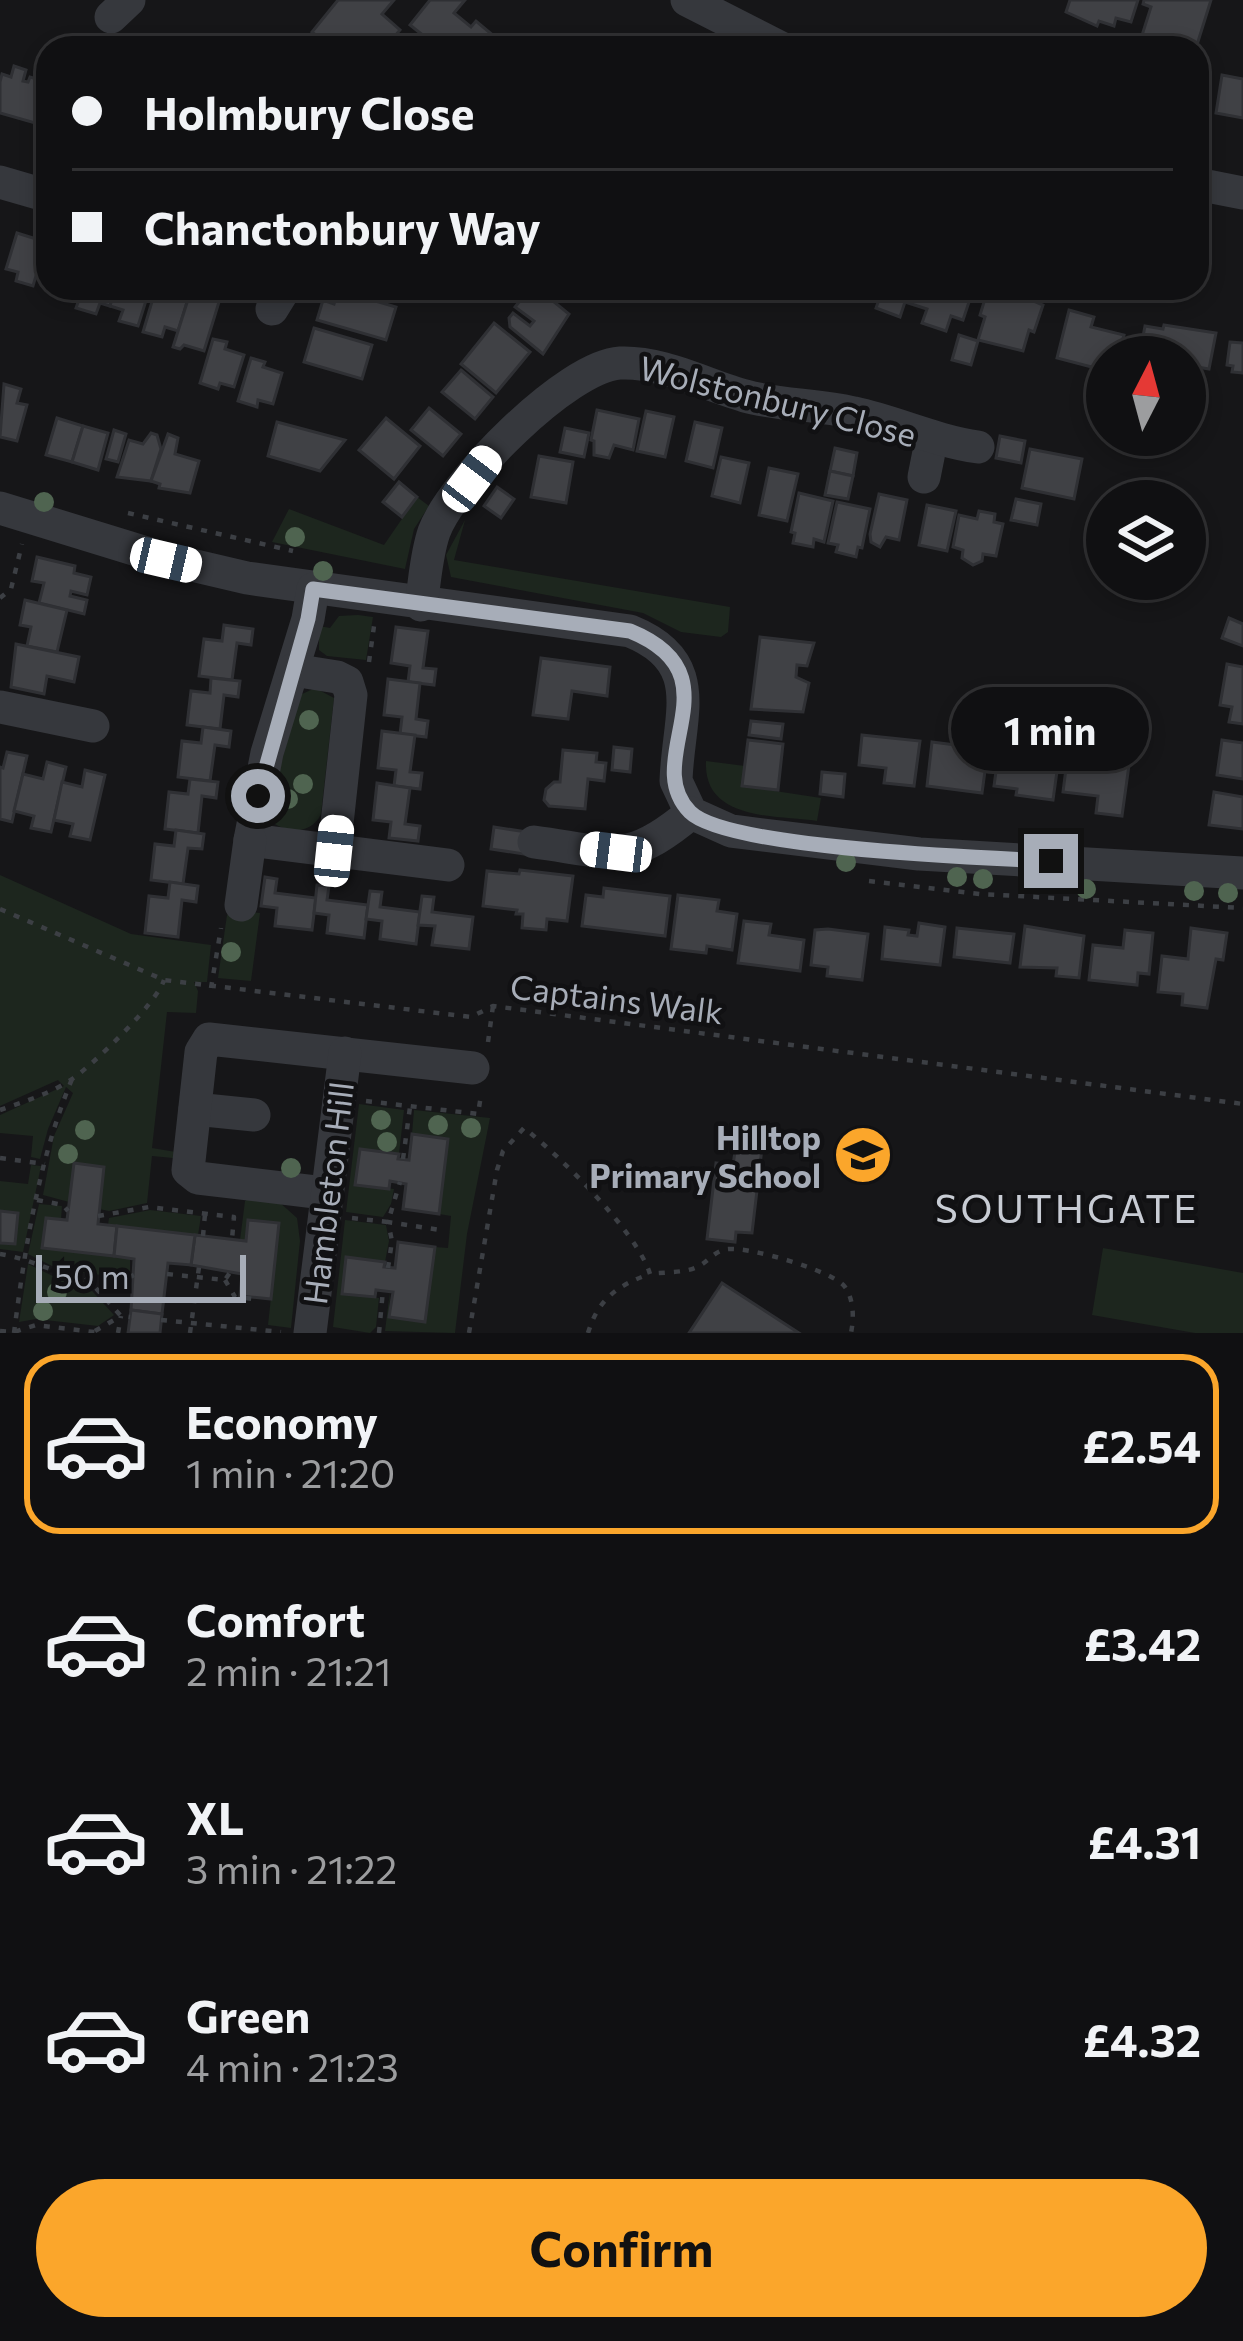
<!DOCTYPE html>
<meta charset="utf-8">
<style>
body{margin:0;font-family:Commissioner,sans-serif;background:#1e1e20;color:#f1f3f6;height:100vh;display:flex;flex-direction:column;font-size:45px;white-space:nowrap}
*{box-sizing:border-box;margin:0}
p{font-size:39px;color:#9c9d9f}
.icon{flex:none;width:66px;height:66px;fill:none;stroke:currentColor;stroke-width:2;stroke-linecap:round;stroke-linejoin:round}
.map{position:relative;height:1333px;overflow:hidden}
.side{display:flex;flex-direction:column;background:#101012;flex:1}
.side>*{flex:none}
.top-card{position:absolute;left:36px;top:36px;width:1173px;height:264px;border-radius:36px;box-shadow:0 6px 18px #0003,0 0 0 3px #303032;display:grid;align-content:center;height:264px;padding:0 36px;background:#101012}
.needle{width:78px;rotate:6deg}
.controls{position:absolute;left:1086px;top:336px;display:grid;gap:24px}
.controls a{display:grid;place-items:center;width:120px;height:120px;border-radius:50%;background:#101012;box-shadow:0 6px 18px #0003,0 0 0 3px #303032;font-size:60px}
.scale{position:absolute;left:36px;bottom:30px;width:210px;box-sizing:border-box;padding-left:12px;border:6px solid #a7adb8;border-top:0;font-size:33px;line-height:42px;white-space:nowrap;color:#a7adb8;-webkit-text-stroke:9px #111113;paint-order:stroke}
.end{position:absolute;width:54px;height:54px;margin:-27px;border:15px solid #a7adb8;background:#111;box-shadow:0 0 0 6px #111}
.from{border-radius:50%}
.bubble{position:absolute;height:84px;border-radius:42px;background:#101012;box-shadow:0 6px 18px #0003,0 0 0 3px #303032;font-size:39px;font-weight:700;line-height:84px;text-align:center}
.car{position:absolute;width:36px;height:72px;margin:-36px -18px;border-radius:15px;box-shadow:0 0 9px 3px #0007;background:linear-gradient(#fff 24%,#345 0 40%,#fff 0 76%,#345 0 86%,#fff 0)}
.top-card b{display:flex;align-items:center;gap:42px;height:114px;font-size:45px}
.top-card b+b{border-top:3px solid #303032}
.top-card i{width:30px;height:30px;background:#f1f3f6}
ul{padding:21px 0 0;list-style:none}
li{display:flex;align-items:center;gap:36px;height:180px;margin:0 24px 18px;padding:0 12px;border:6px solid transparent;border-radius:36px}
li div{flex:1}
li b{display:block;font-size:45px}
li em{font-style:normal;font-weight:700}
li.active{border-color:#fba62b}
li>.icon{width:108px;height:108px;stroke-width:1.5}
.button{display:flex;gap:24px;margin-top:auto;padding:24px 36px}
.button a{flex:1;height:138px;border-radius:72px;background:#fba62b;color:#111;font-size:48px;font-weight:700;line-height:138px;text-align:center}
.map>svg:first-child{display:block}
.green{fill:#1d261e}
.building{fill:#404145;stroke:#2f3034;stroke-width:3}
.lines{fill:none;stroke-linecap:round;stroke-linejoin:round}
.path{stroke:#3c3f44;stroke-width:4.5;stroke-dasharray:6 9;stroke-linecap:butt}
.minor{stroke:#36383d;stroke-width:33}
.tree{fill:#4f6450}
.route{stroke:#a7adb8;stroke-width:15}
.labels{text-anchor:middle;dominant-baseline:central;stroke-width:9;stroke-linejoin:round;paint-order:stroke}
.street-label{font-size:33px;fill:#a7adb8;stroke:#111113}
.poi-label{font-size:33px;font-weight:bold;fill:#a7adb8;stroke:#111113;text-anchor:end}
.quarter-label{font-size:39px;letter-spacing:3px;fill:#c8ccd4;stroke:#111113}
</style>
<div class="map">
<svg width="1243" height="1333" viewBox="0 0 1243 1333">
<rect width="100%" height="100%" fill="#161618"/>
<!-- green -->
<g class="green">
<polygon points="417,497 429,506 414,529 405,569 272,542 289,509 384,545"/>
<polygon points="465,520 454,560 730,607 728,632 721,637 681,632 643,613 451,577 446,555"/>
<polygon points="358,615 373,617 366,660 327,656 319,650 319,626 330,628 339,616"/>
<path d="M315,688L334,698L321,814C312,834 288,834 272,822L271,800L300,695Z"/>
<path d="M706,761L745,766L743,786L821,798L817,821C775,815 703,821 706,761Z"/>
<polygon points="0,875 131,934 211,945 207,982 194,982 198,991 196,1013 167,1012 152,1148 176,1152 173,1158 152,1156 147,1203 109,1211 99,1209 74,1163 69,1202 43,1195 54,1136 73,1093 66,1087 48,1129 40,1159 31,1157 33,1136 0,1133 0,1115 64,1086 58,1080 0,1106"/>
<polygon points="238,911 260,913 251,981 218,978 227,915"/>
<polygon points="359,1104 404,1110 399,1154 360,1149 355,1184 394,1189 391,1204 383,1217 346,1212"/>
<polygon points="414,1110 490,1118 467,1234 455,1333 385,1331 390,1291 389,1317 425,1322 435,1247 448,1248 451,1216 439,1214 448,1139 412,1134"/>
<polygon points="31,1165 41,1166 23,1252 0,1249 0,1243 15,1244 18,1214 0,1211 0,1181 28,1184"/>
<polygon points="251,1197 278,1201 297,1218 300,1241 291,1328 268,1325 279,1224 248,1220 246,1241 240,1240 245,1201"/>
<polygon points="39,1204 62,1206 61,1220 46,1218 42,1248 130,1258 130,1272 122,1278 58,1269 28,1254"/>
<polygon points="150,1210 201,1216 198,1235 108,1225 109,1218"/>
<polygon points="345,1220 386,1225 389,1241 385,1262 347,1257 342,1294 379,1298 376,1327 370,1333 333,1327"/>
<polygon points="1103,1248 1243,1273 1243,1333 1195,1333 1092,1315"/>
<polygon points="28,1264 57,1278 83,1281 114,1315 98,1326 36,1319 19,1322"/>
</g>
<!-- building -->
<g class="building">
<polygon points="338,0 394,0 382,14 400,30 385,48 327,48 329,46 312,32"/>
<polygon points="430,0 465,0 454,13 471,27 476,21 495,37 486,48 439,48 410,25"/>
<polygon points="1070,0 1138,0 1131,22 1116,18 1114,26 1099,21 1097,26 1066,12"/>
<polygon points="1144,0 1211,0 1196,48 1138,48 1151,7 1143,4"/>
<polygon points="14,66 26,70 23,81 28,82 30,77 48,82 35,123 0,113 0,82 2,74 11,77"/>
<polygon points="1222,75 1243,79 1243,118 1216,113"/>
<polygon points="17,233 46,242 33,286 16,281 18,272 6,269"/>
<polygon points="83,288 115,288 110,306 100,303 96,314 76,308"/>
<polygon points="115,288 150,288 138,326 119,321 123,310 110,306"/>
<polygon points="156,288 190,293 178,331 165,327 162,337 143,332"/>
<polygon points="530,288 537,288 569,314 543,354 510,327 509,318 513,313 530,326 534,321 515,307"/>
<polygon points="883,288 946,288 971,296 963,320 951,316 946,331 922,323 927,309 905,302 900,317 876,308"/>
<polygon points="988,289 1004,294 1006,289 1043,305 1034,332 1029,330 1023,351 978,340 985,317 980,315"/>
<polygon points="338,290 396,307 386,340 317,320 323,300 334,304"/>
<polygon points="190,293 219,302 204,351 184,345 180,349 173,347"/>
<polygon points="1069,310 1094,317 1091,327 1124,335 1118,357 1107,357 1107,371 1057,358"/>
<polygon points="494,323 530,352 496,393 461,364"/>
<polygon points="1164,325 1216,333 1209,369 1185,365 1185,357 1139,357 1145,326 1163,329"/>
<polygon points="314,328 372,345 362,379 304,362"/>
<polygon points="959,335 978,341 971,365 952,360"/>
<polygon points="213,339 227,342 225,349 244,355 234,387 220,383 218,389 200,383"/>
<polygon points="1230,342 1243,343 1243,373 1232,372 1233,366 1227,365"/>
<polygon points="251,358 265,362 263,367 282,373 273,404 258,400 257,407 238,401"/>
<polygon points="461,370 493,397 475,419 442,392"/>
<polygon points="4,384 21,389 17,403 27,405 17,441 0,437"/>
<polygon points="429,408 461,434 443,456 411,430"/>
<polygon points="597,410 639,419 633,450 614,445 609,458 594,455 594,441 591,440"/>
<polygon points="646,411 674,417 665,457 637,451"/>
<polygon points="57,418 83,426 72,462 46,455"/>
<polygon points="386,418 420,446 394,479 359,450"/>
<polygon points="277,422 345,440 320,471 268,456"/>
<polygon points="695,422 722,428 713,468 686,461"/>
<polygon points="83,426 108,433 98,470 72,462"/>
<polygon points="565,428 589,433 584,457 560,452"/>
<polygon points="114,430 126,434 118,462 106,459"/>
<polygon points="151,433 157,435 161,449 151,481 117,477 129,440 143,444"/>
<polygon points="168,434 178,438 175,454 199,461 190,493 159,488 160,484 151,481"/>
<polygon points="1000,436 1025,441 1021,463 996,458"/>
<polygon points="835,448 857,453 853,476 830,471"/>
<polygon points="1030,449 1082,459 1074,499 1022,488"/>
<polygon points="539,456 573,462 566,503 531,497"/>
<polygon points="721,457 749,463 740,503 712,496"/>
<polygon points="769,468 798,474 787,521 759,515"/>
<polygon points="830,471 853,476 848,499 825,495"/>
<polygon points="399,482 417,497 402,517 383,502"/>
<polygon points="497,487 514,499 501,518 484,506"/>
<polygon points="799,493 833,501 824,542 814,539 813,547 793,543 795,533 791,532"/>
<polygon points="879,494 907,500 899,540 886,537 880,547 871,542 870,534"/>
<polygon points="1016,499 1041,504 1037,525 1011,520"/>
<polygon points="837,502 870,509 862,548 858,547 856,557 836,552 838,545 828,543"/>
<polygon points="927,505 956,511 947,551 919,545"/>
<polygon points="979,511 995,514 994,522 1003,524 996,556 983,554 982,561 973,565 962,558 963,550 953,547 959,515 977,519"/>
<polygon points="37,557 75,566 74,573 91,577 87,595 71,591 70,596 87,600 84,614 39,603 44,583 32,581"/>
<polygon points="25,600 67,610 57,652 27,646 31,627 20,625"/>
<polygon points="1229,618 1243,624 1243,646 1222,638"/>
<polygon points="224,625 253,629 251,645 237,643 232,680 199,676 204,639 222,641"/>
<polygon points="396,627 428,631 423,668 436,669 434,685 408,682 410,666 391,663"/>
<polygon points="760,637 814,643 807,666 797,665 796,677 809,683 803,712 751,709"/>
<polygon points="16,644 79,657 74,682 47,676 44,694 11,687"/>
<polygon points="541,658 610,667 607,696 572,691 568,719 533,715"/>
<polygon points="1227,664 1243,667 1243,724 1229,722 1232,707 1220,705"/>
<polygon points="211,678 240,681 238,697 224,695 220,729 187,725 191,691 210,693"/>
<polygon points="388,679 420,683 416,719 428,721 426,737 400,734 402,717 384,715"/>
<polygon points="751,721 783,724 781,739 749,735"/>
<polygon points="203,727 231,731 229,747 215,745 210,781 178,777 182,741 201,743"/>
<polygon points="382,731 415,735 410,772 422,773 420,789 394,786 396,770 378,768"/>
<polygon points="862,735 920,741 914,786 884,783 886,768 859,765"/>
<polygon points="1070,737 1112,742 1109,762 1129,765 1122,816 1096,813 1098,796 1063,792"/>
<polygon points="748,740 783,744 778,790 742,786"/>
<polygon points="1222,740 1243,743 1243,779 1217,775"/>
<polygon points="932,742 988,749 982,793 927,786"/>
<polygon points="1000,742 1060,750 1053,800 1016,795 1017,789 994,786"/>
<polygon points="614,747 632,749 630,772 612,770"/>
<polygon points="563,750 597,753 596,762 606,763 604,781 588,779 585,809 549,806 544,800 546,789 554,782 560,782"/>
<polygon points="7,752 27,756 12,822 0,819 0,767 3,768"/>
<polygon points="47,762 66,767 51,832 31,828 34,816 14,811 23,774 43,779"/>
<polygon points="85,770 105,775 90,840 70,836 73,824 54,820 62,782 82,787"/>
<polygon points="822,772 845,774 843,797 820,794"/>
<polygon points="190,779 218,782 216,798 202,796 198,833 165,829 169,792 188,794"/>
<polygon points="377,783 410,788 405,824 420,826 418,841 389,838 391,822 373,820"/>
<polygon points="1214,792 1243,797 1243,829 1209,825"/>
<polygon points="494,827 527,832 524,854 491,849"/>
<polygon points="176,830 204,834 202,849 188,848 183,884 151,880 155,844 174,846"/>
<polygon points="520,870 573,876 567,921 547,919 546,930 522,928 523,914 516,914 517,910 483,906 487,871 519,874"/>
<polygon points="265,877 277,879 275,893 316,898 312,930 275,926 277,908 261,906"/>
<polygon points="170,882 198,886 196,902 182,900 178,937 145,933 149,896 168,898"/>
<polygon points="317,885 329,886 327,900 368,905 364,938 327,933 329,915 314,913"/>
<polygon points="604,888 670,896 665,936 582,926 586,895 603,897"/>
<polygon points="370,891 382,892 380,907 420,912 416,944 380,939 382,921 366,919"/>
<polygon points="678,895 719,900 717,911 737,914 732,950 707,946 706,953 671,949"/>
<polygon points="422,896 434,897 432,912 473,917 469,949 432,945 435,926 418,925"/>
<polygon points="744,921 771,924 769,935 804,940 800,971 738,963"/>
<polygon points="919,923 945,927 940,965 882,959 885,927 909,930 908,935 917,936"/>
<polygon points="1025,926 1084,936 1079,978 1056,976 1057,968 1020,967"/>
<polygon points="957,928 1014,934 1010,963 954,957"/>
<polygon points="1191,928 1227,933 1223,960 1216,959 1207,1008 1182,1005 1183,994 1158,992 1162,956 1188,959"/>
<polygon points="828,929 868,934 862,980 827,976 828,967 811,965 815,930"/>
<polygon points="1125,930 1153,933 1149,974 1138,973 1137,985 1089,980 1093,945 1123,948"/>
<polygon points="412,1134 448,1139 439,1214 403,1209 406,1184 390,1181 389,1189 355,1185 360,1149 399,1154 398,1159 409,1160"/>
<polygon points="736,1145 762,1148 752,1233 736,1232 735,1242 707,1239 716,1163 733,1165"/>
<polygon points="74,1163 104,1167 98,1224 117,1226 114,1256 42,1248 46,1218 67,1220"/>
<polygon points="0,1211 18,1213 15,1244 0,1243"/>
<polygon points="248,1220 279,1223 271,1299 240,1296 242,1274 191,1265 195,1235 246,1241"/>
<polygon points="117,1226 195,1235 191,1265 168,1263 162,1314 131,1310 134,1259 114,1256"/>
<polygon points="398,1242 435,1247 425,1322 389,1317 393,1292 376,1290 375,1297 342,1294 346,1257 385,1262 384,1267 395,1268"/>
<polygon points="722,1283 799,1333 689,1333"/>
<polygon points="131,1310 162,1314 160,1333 128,1333"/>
</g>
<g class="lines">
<!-- path -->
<g class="path">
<polyline points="128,513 293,551"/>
<polyline points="0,598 11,589 22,544"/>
<polyline points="369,662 374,626"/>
<polyline points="869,881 980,894 1243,908"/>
<polyline points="0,909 164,980 471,1017 493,1006 1243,1104"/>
<polyline points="211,988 221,928"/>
<polyline points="488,1042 493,1006"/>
<polyline points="366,1101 478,1114 481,1095"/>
<path d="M0,1110C23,1102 52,1093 72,1079C93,1065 157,1003 164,980"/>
<polyline points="0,1158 45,1164"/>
<polyline points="403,1159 410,1107"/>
<polyline points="37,1200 63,1205 68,1211"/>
<polyline points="98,1216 149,1207 234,1217 232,1239"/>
<polyline points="352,1218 388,1222 400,1182"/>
<polyline points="203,1236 205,1214"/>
<path d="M0,1254C38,1259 95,1296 134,1275"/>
<polyline points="388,1268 392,1241 388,1222 440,1230"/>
<polyline points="167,1274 225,1280 231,1271"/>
<polyline points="86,1277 121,1316 130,1317"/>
<polyline points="225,1280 235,1297 254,1299"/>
<polyline points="161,1320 281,1332"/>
<polyline points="0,1331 14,1332 36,1325 102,1333"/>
<polyline points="95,1331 121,1316"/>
<path d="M14,1333C25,1247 39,1159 72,1079"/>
<polyline points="118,1333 121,1316"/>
<polyline points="190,1333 199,1267"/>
<polyline points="379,1333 383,1290"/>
<path d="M469,1333L497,1170L503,1151L524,1128C560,1156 637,1232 650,1274C663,1272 685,1273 697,1267C709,1262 714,1250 729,1249C750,1247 834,1271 845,1287C854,1300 854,1318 851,1333"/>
<path d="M588,1333C598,1299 618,1285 650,1274"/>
</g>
<!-- minor -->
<g class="minor">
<polyline points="687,0 781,48"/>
<polyline points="111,17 129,0"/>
<polyline points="0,182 48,196"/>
<polyline points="1197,184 1243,193"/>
<polyline points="272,309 285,288"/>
<polyline points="924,477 932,437"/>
<path d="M0,508L166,559L247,578L630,631C707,662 678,715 676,781L691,813L731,831L919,854L1243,873"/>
<polyline points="313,589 308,619 267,753 250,840 448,865"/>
<path d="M421,605C425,581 426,555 434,532C452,483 567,366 620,363C661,361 706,385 745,396C781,406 818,404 854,413C896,422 935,441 978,447"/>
<polyline points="293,670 337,677 347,682 351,695 334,851"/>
<polyline points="0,707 93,726"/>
<path d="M534,842C611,852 627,867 691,813"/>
<polyline points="241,905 250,840"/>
<polyline points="195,1109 254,1115"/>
<polyline points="324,1193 198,1178 188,1170 201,1052 209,1039 473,1068"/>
<polyline points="310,1333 345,1053"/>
</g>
</g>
<!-- trees -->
<g class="tree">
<circle cx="44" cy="502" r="10"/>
<circle cx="295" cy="537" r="10"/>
<circle cx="323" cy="571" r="10"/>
<circle cx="309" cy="720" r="10"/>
<circle cx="303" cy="784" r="10"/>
<circle cx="288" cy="799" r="10"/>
<circle cx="846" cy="862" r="10"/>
<circle cx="957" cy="877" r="10"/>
<circle cx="983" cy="879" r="10"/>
<circle cx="1086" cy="889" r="10"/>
<circle cx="1194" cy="891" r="10"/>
<circle cx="1228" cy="893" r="10"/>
<circle cx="231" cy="952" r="10"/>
<circle cx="381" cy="1120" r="10"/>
<circle cx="438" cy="1125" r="10"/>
<circle cx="471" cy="1128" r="10"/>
<circle cx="85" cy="1130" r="10"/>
<circle cx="387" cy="1142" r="10"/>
<circle cx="68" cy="1154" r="10"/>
<circle cx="291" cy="1168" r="10"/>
<circle cx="57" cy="1292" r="10"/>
<circle cx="43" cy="1311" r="10"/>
</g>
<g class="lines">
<!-- route -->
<path class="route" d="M258,796L308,619L313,589L630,631C741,676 638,759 690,812C727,849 988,858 1051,861"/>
</g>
<!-- icons -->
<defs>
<g id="school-disc" transform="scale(3)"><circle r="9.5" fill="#fba62b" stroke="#111113"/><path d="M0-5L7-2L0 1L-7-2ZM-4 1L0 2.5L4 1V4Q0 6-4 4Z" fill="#111"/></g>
</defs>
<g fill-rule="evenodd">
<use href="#school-disc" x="863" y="1155"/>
</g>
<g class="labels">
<!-- street labels -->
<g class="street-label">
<text transform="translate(778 400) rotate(14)">Wolstonbury Close</text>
<text transform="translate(617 998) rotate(7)">Captains Walk</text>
<text transform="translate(327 1193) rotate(-83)">Hambleton Hill</text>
</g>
<!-- poi labels -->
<g class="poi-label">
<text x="821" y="1136">Hilltop<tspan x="821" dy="38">Primary School</tspan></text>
</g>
<!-- quarter labels -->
<g class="quarter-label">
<text x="1067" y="1207">SOUTHGATE</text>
</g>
</g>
</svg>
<div class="controls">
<a><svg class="needle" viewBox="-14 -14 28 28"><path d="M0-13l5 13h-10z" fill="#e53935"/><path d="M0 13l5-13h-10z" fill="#9c9d9f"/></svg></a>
<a><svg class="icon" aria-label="layers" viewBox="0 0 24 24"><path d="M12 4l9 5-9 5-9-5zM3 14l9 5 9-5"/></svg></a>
</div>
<div class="scale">50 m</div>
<i class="end from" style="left:258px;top:796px"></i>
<i class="end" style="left:1051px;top:861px"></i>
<div class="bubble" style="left:951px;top:687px;width:198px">1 min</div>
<i class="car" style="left:472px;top:479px;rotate:37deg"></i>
<i class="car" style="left:166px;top:560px;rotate:103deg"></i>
<i class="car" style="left:334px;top:851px;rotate:6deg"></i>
<i class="car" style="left:616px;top:852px;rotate:277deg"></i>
<div class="top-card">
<b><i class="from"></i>Holmbury Close</b>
<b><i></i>Chanctonbury Way</b>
</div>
</div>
<section class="side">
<ul>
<li class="active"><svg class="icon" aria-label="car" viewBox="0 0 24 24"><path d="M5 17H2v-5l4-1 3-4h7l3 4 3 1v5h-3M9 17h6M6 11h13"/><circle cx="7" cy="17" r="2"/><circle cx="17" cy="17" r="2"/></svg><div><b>Economy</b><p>1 min · 21:20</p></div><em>£2.54</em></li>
<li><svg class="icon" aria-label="car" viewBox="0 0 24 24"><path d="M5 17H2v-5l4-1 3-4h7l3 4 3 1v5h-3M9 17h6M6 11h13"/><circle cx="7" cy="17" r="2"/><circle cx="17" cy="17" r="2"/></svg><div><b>Comfort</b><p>2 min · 21:21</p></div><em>£3.42</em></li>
<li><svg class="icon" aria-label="car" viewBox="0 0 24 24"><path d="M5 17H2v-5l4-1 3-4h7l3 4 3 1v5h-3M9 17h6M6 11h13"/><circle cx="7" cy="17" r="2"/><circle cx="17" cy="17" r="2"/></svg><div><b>XL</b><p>3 min · 21:22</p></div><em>£4.31</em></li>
<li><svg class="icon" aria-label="car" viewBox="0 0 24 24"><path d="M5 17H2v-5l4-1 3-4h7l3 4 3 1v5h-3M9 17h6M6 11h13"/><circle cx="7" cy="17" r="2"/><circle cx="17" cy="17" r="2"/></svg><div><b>Green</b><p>4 min · 21:23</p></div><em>£4.32</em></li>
</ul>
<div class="button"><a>Confirm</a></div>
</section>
